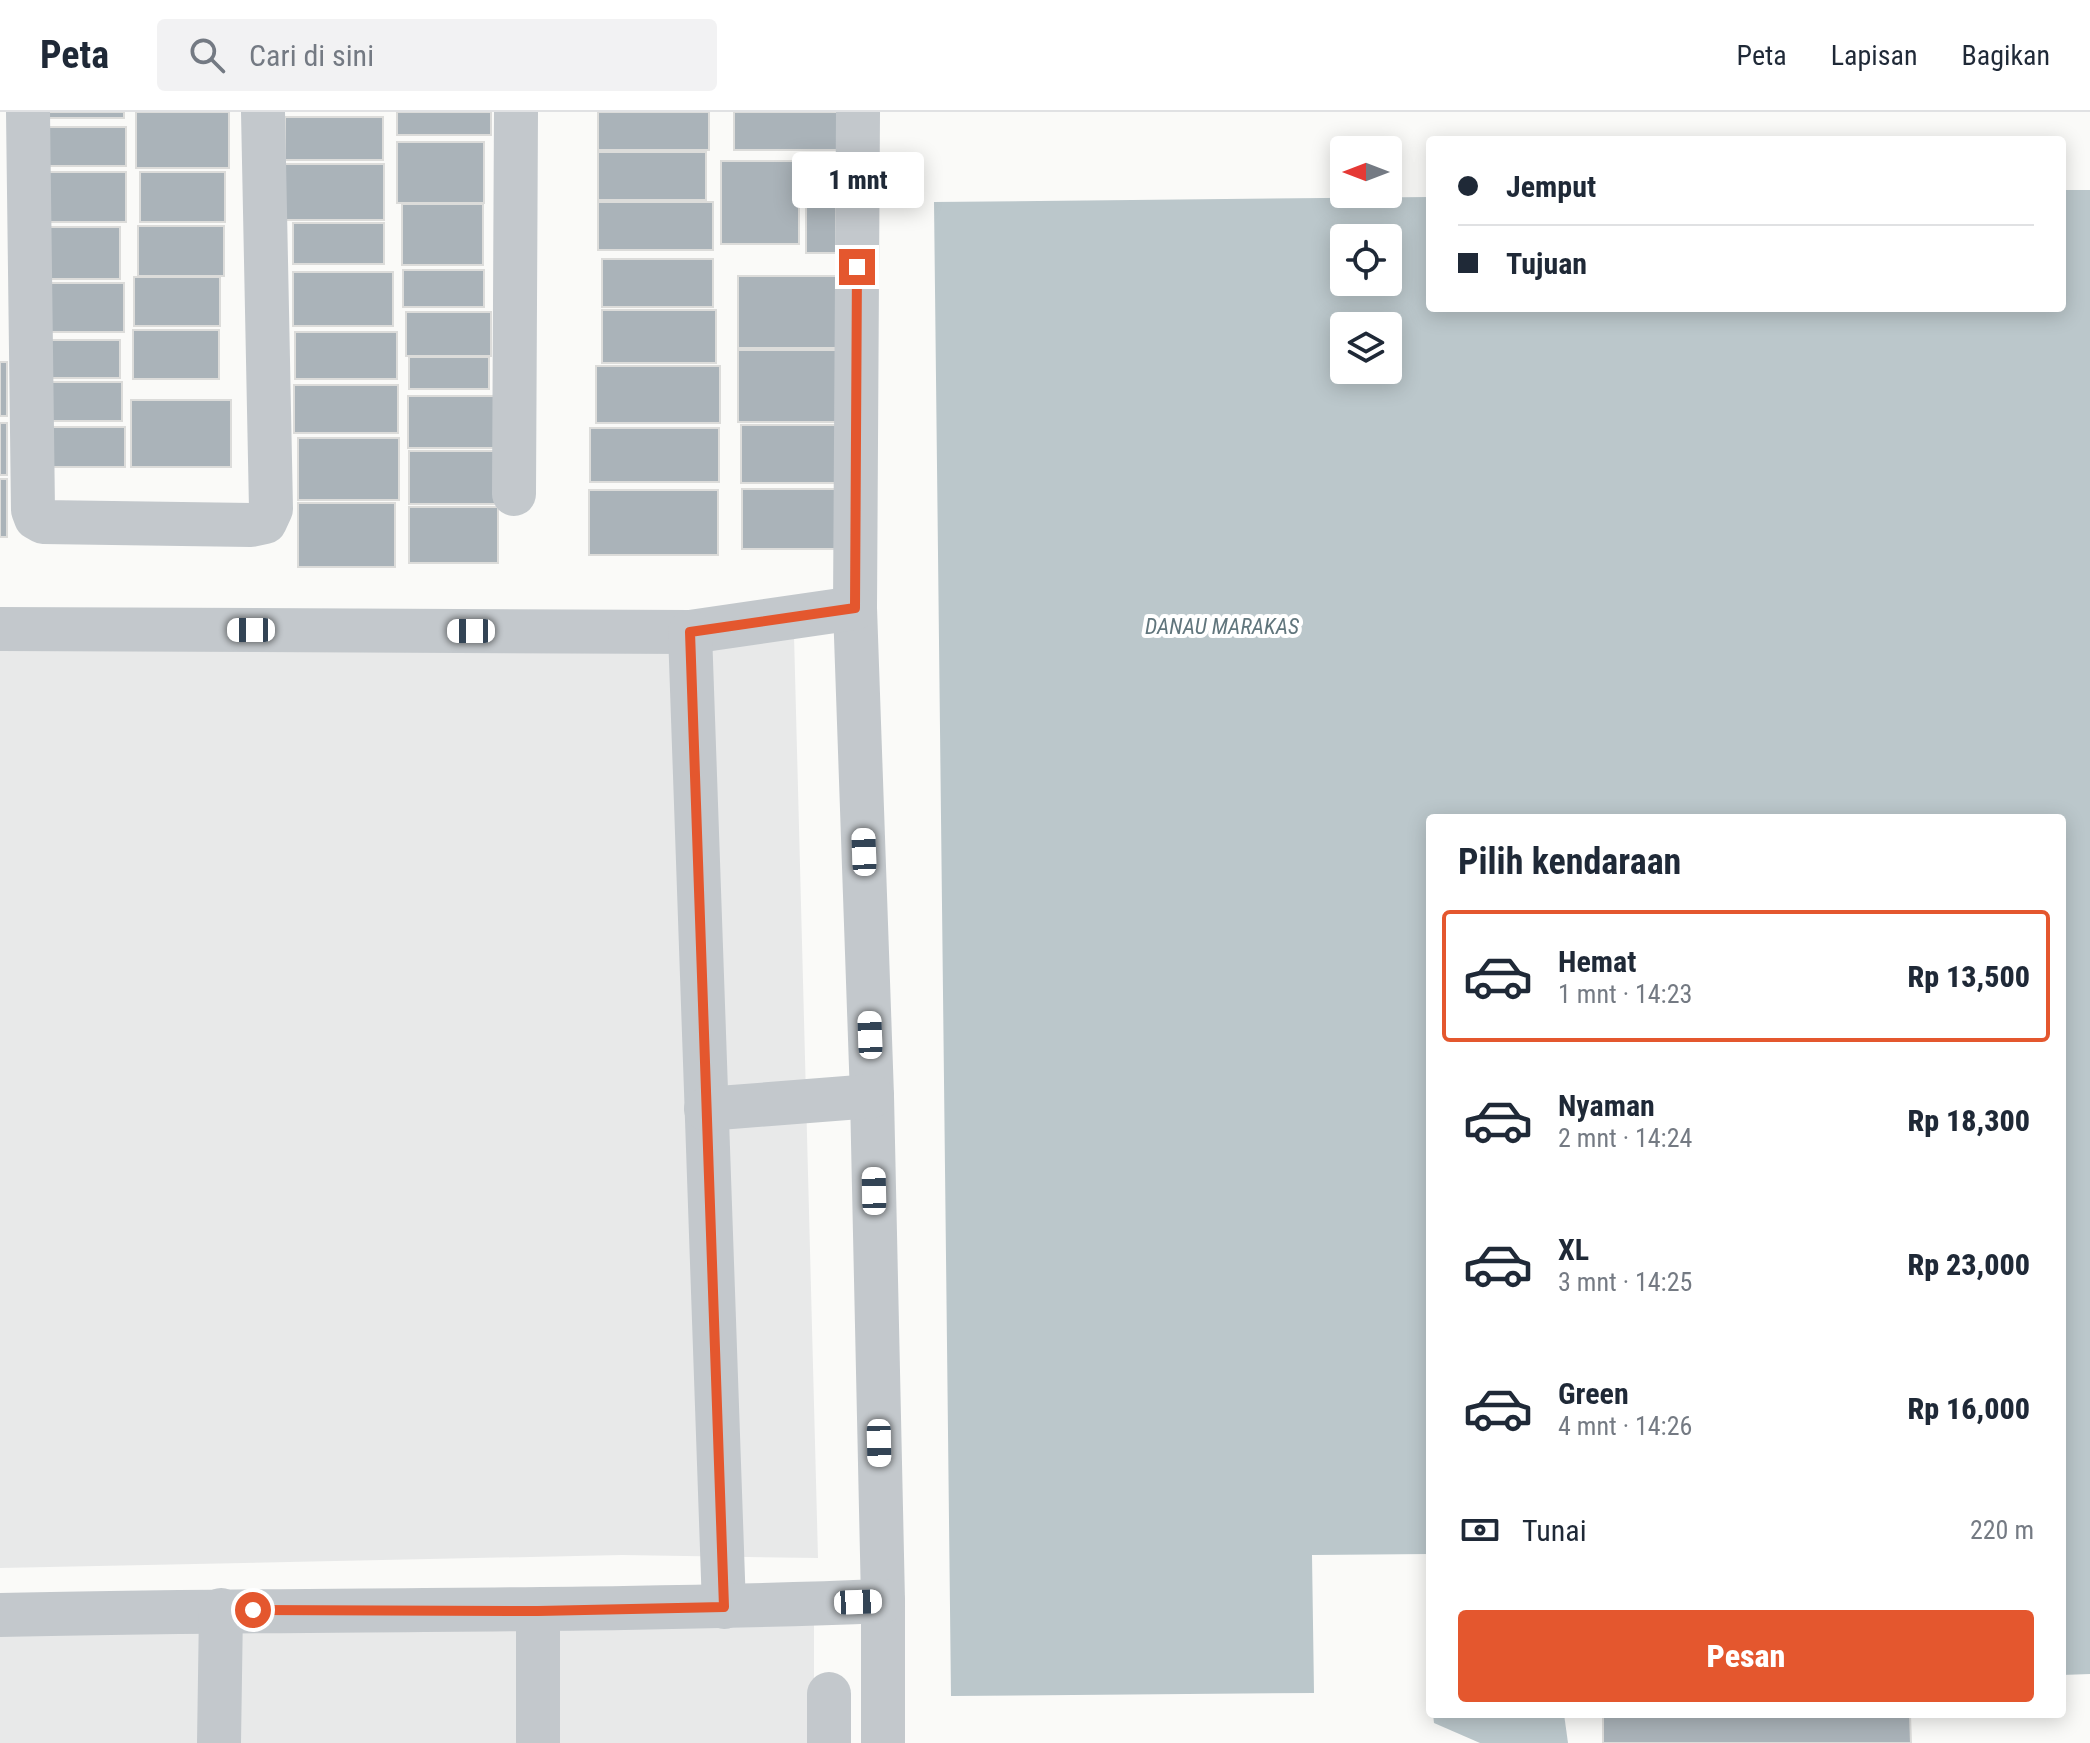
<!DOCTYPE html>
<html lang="id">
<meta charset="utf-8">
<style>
body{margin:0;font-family:"Roboto Condensed",sans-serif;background:#f2f2f3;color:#1f2937;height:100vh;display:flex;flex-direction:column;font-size:30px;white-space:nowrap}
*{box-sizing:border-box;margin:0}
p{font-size:26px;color:#747a83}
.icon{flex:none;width:44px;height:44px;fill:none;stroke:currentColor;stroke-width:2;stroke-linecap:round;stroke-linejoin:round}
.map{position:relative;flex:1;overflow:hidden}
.sheet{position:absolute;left:1426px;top:702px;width:640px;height:904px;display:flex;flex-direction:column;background:#fff;border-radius:8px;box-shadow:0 4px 20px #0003}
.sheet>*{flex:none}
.banner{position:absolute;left:1426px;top:24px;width:640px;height:176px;border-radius:8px;box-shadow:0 4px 20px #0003;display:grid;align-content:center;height:176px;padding:0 32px;background:#fff}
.needle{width:52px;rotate:270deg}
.fabs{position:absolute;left:1330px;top:24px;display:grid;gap:16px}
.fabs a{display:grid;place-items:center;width:72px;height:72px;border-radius:8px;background:#fff;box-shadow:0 4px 20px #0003;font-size:40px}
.end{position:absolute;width:36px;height:36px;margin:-18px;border:10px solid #e4572e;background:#fff;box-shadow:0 0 0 4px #fff}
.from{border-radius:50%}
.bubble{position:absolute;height:56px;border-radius:8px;background:#fff;box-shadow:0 4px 20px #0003;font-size:26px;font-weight:800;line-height:56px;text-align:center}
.car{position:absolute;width:24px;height:48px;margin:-24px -12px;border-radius:10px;box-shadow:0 0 6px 2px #0007;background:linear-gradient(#fff 24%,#345 0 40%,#fff 0 76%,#345 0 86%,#fff 0)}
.banner b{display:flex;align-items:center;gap:28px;height:76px;font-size:30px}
.banner b+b{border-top:2px solid #e0e1e3}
.banner i{width:20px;height:20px;background:#1f2937}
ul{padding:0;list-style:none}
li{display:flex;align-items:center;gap:24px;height:132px;margin:0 16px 12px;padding:0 16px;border:4px solid transparent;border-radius:8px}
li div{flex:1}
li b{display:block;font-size:30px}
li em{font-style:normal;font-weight:800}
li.current{border-color:#e4572e}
li>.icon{width:72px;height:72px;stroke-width:1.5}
h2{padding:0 32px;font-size:36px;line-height:96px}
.pay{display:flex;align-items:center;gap:20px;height:88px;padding:0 32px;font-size:30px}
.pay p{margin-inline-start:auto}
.primary-button{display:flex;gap:16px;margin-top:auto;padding:16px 32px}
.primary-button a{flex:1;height:92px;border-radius:8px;background:#e4572e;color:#fff;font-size:32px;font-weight:800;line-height:92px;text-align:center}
header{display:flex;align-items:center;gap:48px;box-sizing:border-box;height:112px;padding:0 40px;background:#fff;border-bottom:2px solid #e0e1e3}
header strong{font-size:38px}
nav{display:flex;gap:44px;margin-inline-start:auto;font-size:28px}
.search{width:560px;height:72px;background:#f2f2f3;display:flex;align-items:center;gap:20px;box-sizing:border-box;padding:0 28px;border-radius:8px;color:#747a83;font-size:30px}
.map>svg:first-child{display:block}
.built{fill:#e8e9e9}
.water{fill:#bbc7cb;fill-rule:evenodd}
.building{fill:#aab3b9;stroke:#dcdcda;stroke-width:2}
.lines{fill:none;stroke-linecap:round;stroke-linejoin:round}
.minor{stroke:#c3c8cc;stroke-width:44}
.route{stroke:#e4572e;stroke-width:10}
.labels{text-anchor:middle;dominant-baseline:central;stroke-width:8;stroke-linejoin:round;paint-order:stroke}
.water-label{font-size:22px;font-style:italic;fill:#60757c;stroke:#fff}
</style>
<header>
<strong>Peta</strong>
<div class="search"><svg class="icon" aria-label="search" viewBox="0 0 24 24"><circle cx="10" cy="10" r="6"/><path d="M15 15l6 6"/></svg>Cari di sini</div>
<nav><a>Peta</a><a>Lapisan</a><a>Bagikan</a></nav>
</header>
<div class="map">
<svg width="2090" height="1631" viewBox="0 0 2090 1631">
<rect width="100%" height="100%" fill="#fafaf8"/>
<!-- built -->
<g class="built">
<polygon points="0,511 794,523 818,1446 622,1443 0,1456"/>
<polygon points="814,1494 814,1631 0,1631 0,1504"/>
</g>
<!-- water -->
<g class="water">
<path d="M2062,78H2090V1562L2062,1563V706H1430V1442L1312,1443L1314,1581L951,1584L934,90L1430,85V196H2062ZM1344,126H1388V170H1344ZM1344,214H1388V258H1344Z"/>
<polygon points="1433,1602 1564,1602 1568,1631 1480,1631 1434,1611"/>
</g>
<!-- building -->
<g class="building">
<rect x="49" y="0" width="75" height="6"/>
<rect x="136" y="0" width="93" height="56"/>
<rect x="397" y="0" width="94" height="23"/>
<rect x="598" y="0" width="111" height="38"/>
<rect x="734" y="0" width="105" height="38"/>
<rect x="285" y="5" width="98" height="43"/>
<rect x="49" y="15" width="77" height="39"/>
<rect x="397" y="30" width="87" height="61"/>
<rect x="598" y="40" width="108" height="48"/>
<rect x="721" y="49" width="78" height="83"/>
<rect x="806" y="49" width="30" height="92"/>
<rect x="284" y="52" width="100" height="56"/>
<rect x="49" y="60" width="77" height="50"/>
<rect x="140" y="60" width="85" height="50"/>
<rect x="598" y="90" width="115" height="48"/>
<rect x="402" y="92" width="81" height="61"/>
<rect x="293" y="111" width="91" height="41"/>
<rect x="138" y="114" width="86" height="50"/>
<rect x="44" y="115" width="76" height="52"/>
<rect x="602" y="147" width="111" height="48"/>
<rect x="403" y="158" width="81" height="37"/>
<rect x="293" y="160" width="100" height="54"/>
<rect x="738" y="164" width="101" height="72"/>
<rect x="134" y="165" width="86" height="49"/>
<rect x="51" y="171" width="73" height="49"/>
<rect x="602" y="198" width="114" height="53"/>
<rect x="406" y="200" width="85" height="44"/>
<rect x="133" y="218" width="86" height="49"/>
<rect x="295" y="220" width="102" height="47"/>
<rect x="51" y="228" width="69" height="38"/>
<rect x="738" y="238" width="98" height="72"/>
<rect x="409" y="245" width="80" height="32"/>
<rect x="0" y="250" width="7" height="54"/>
<rect x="596" y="254" width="124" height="57"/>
<rect x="49" y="270" width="73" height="39"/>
<rect x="294" y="273" width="104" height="48"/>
<rect x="408" y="284" width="89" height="52"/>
<rect x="131" y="288" width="100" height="67"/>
<rect x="0" y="311" width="7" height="52"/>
<rect x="741" y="313" width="95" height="58"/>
<rect x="49" y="315" width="76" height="40"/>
<rect x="590" y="316" width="129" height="54"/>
<rect x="298" y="326" width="101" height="62"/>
<rect x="409" y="339" width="86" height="53"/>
<rect x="0" y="367" width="7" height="58"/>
<rect x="742" y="377" width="97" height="60"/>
<rect x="589" y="378" width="129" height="65"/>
<rect x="298" y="391" width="97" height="64"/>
<rect x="409" y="395" width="89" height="56"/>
<polygon points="1603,1602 1910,1602 1911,1631 1603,1631"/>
</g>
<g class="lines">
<!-- minor -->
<g class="minor">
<polyline points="28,0 33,398 36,406 43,410 251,413 265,410 271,397 263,0"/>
<polyline points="858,0 855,496 872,984 883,1489 883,1631"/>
<polyline points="514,382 516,0"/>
<polyline points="0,517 690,520 855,496"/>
<polyline points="690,520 724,1495"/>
<polyline points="706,997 872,984"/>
<path d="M0,1503C294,1496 589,1501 883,1489"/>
<polyline points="829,1582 829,1631"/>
<polyline points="219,1631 221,1498"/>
<polyline points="538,1631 538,1499"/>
</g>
</g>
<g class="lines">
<!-- route -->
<polyline class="route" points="253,1498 538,1499 724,1495 690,520 855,496 857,155"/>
</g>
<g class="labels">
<!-- water labels -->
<g class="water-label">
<text x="1222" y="514">DANAU MARAKAS</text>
</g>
</g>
</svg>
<div class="fabs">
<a><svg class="needle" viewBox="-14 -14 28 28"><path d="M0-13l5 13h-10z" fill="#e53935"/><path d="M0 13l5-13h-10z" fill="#747a83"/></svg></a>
<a><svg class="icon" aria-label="locate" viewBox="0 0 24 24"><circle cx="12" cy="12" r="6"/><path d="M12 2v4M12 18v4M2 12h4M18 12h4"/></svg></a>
<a><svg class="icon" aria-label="layers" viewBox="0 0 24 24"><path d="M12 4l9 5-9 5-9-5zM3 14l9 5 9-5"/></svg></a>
</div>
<i class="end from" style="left:253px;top:1498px"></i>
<i class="end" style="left:857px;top:155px"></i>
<div class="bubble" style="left:792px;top:40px;width:132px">1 mnt</div>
<i class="car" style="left:251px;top:518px;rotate:270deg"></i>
<i class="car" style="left:471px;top:519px;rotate:270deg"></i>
<i class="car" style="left:864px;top:740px;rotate:358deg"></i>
<i class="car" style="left:870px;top:923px;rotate:358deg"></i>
<i class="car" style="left:874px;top:1079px;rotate:359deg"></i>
<i class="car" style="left:879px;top:1331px;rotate:179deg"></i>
<i class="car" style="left:858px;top:1490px;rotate:88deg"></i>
<div class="banner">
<b><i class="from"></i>Jemput</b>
<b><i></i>Tujuan</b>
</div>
<section class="sheet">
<h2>Pilih kendaraan</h2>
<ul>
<li class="current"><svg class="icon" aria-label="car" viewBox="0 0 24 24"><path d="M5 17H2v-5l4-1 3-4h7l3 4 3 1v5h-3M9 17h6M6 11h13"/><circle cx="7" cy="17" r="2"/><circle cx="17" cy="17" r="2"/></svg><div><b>Hemat</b><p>1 mnt · 14:23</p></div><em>Rp 13,500</em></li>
<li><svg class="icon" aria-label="car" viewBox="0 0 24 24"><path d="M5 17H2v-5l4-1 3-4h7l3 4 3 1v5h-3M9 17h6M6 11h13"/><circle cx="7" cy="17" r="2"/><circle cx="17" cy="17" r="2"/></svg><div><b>Nyaman</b><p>2 mnt · 14:24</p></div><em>Rp 18,300</em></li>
<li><svg class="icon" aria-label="car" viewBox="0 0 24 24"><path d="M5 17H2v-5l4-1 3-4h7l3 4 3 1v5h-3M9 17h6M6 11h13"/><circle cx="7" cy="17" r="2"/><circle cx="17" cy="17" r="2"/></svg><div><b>XL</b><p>3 mnt · 14:25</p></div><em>Rp 23,000</em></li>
<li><svg class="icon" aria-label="car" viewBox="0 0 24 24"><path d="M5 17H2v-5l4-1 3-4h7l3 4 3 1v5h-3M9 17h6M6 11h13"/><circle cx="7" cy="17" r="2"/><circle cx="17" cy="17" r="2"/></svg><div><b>Green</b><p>4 mnt · 14:26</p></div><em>Rp 16,000</em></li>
</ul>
<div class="pay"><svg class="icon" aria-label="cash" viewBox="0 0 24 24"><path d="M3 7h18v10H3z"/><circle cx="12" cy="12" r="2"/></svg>Tunai<p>220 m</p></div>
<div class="primary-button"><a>Pesan</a></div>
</section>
</div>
